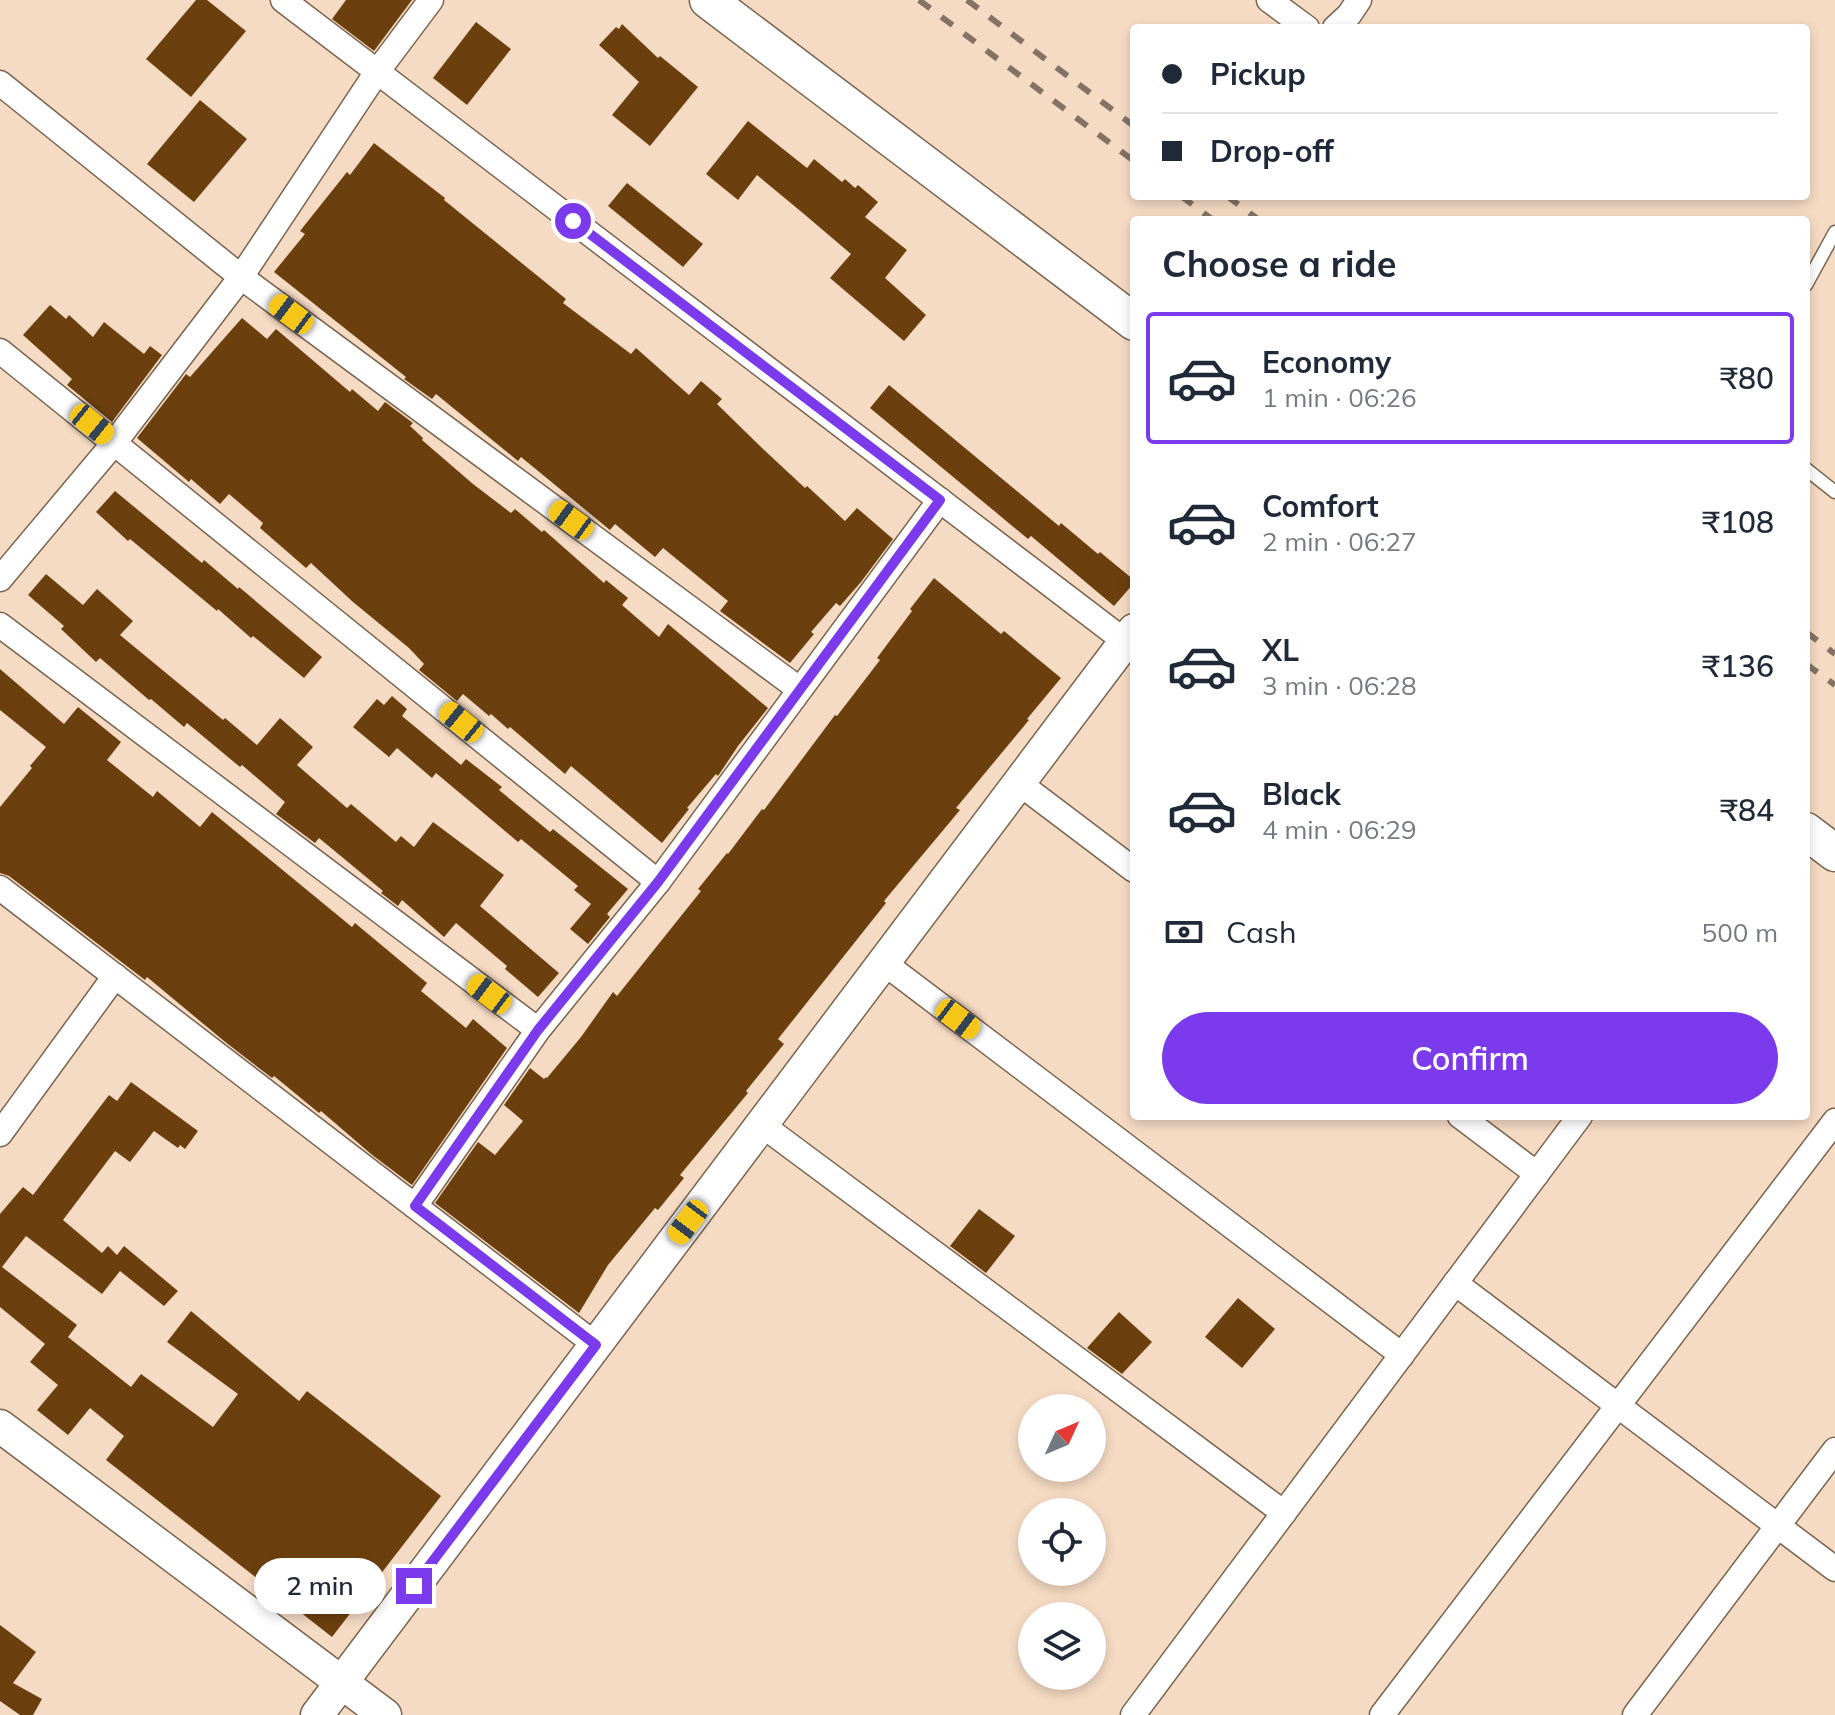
<!DOCTYPE html>
<meta charset="utf-8">
<style>
body{margin:0;font-family:Mulish,sans-serif;background:#f6f6f7;color:#1f2937;height:100vh;display:flex;flex-direction:column;font-size:30px;white-space:nowrap}
*{box-sizing:border-box;margin:0}
p{font-size:26px;color:#747a83}
.icon{flex:none;width:44px;height:44px;fill:none;stroke:currentColor;stroke-width:2;stroke-linecap:round;stroke-linejoin:round}
.map{position:relative;flex:1;overflow:hidden}
.details{position:absolute;left:1130px;top:216px;width:680px;height:904px;display:flex;flex-direction:column;background:#fff;border-radius:8px;box-shadow:0 4px 12px #0003}
.details>*{flex:none}
.top-card{position:absolute;left:1130px;top:24px;width:680px;height:176px;border-radius:8px;box-shadow:0 4px 12px #0003;display:grid;align-content:center;height:176px;padding:0 32px;background:#fff}
.needle{width:52px;rotate:46deg}
.fabs{position:absolute;left:1018px;top:1394px;display:grid;gap:16px}
.fabs a{display:grid;place-items:center;width:88px;height:88px;border-radius:50%;background:#fff;box-shadow:0 4px 12px #0003;font-size:40px}
.end{position:absolute;width:36px;height:36px;margin:-18px;border:10px solid #7c3aed;background:#fff;box-shadow:0 0 0 4px #fff}
.from{border-radius:50%}
.bubble{position:absolute;height:56px;border-radius:28px;background:#fff;box-shadow:0 4px 12px #0003;font-size:26px;font-weight:600;line-height:56px;text-align:center}
.car{position:absolute;width:24px;height:48px;margin:-24px -12px;border-radius:10px;box-shadow:0 0 6px 2px #0007;background:linear-gradient(#f5c518 24%,#345 0 40%,#f5c518 0 76%,#345 0 86%,#f5c518 0)}
.top-card b{display:flex;align-items:center;gap:28px;height:76px;font-size:30px}
.top-card b+b{border-top:2px solid #e0e1e3}
.top-card i{width:20px;height:20px;background:#1f2937}
ul{padding:0;list-style:none}
li{display:flex;align-items:center;gap:24px;height:132px;margin:0 16px 12px;padding:0 16px;border:4px solid transparent;border-radius:8px}
li div{flex:1}
li b{display:block;font-size:30px}
li em{font-style:normal;font-weight:600}
li.current{border-color:#7c3aed}
li>.icon{width:72px;height:72px;stroke-width:1.5}
h2{padding:0 32px;font-size:36px;line-height:96px}
.pay{display:flex;align-items:center;gap:20px;height:88px;padding:0 32px;font-size:30px}
.pay p{margin-inline-start:auto}
.primary-button{display:flex;gap:16px;margin-top:auto;padding:16px 32px}
.primary-button a{flex:1;height:92px;border-radius:48px;background:#7c3aed;color:#fff;font-size:32px;font-weight:600;line-height:92px;text-align:center}
.map>svg:first-child{display:block}
.building{fill:#6c400e}
.lines{fill:none;stroke-linecap:round;stroke-linejoin:round}
.service-casing{stroke:#7a644f;stroke-width:15}
.minor-casing{stroke:#7a644f;stroke-width:27}
.tertiary-casing{stroke:#7a644f;stroke-width:35}
.secondary-casing{stroke:#7a644f;stroke-width:39}
.service{stroke:#fff;stroke-width:12}
.minor{stroke:#fff;stroke-width:24}
.tertiary{stroke:#fff;stroke-width:32}
.secondary{stroke:#fff;stroke-width:36}
.rail{stroke:#847365;stroke-width:6;stroke-dasharray:14 14;stroke-linecap:butt}
.route{stroke:#7c3aed;stroke-width:10}
</style>
<div class="map">
<svg width="1835" height="1715" viewBox="0 0 1835 1715">
<rect width="100%" height="100%" fill="#f6dbc4"/>
<!-- building -->
<g class="building">
<polygon points="196,0 207,0 246,31 191,97 146,59"/>
<polygon points="346,0 412,0 374,51 332,19"/>
<polygon points="476,22 511,49 467,105 433,78"/>
<polygon points="622,24 658,58 660,56 698,87 650,146 612,115 639,82 599,45 616,27 619,29"/>
<polygon points="200,100 247,139 194,202 147,164"/>
<polygon points="748,121 807,168 814,159 842,182 845,179 855,188 858,185 878,202 865,217 907,250 885,278 926,315 904,341 830,278 851,254 804,214 757,175 738,200 706,174"/>
<polygon points="374,143 445,198 444,200 566,299 563,303 631,354 636,348 689,395 701,381 722,399 717,404 761,447 805,488 807,486 845,521 857,508 893,539 861,582 840,606 836,603 811,632 814,634 790,663 720,611 728,601 663,548 655,557 615,524 610,530 521,457 518,461 436,394 432,399 404,379 406,377 274,272 305,234 300,231 347,172 350,175"/>
<polygon points="627,183 703,244 683,267 608,206"/>
<polygon points="50,305 66,319 69,315 93,337 104,322 144,354 150,346 162,355 112,422 67,385 72,379 23,335"/>
<polygon points="242,318 267,339 276,329 350,392 352,389 378,411 385,402 413,423 410,426 423,438 422,440 473,484 511,513 515,509 542,532 544,530 604,583 606,580 628,598 622,605 659,637 668,624 768,708 738,746 718,776 716,774 687,808 689,809 662,843 571,766 565,774 510,727 508,729 491,714 489,716 463,694 457,701 419,670 424,664 409,648 353,602 311,563 306,568 260,528 263,523 229,494 220,504 191,479 189,482 137,438 186,374 190,377"/>
<polygon points="889,385 1059,526 1061,523 1098,554 1100,552 1134,580 1134,583 1114,606 1031,536 1028,539 870,408"/>
<polygon points="115,491 202,563 204,560 238,589 239,587 322,657 304,678 253,636 251,638 218,609 217,611 130,539 128,541 96,512"/>
<polygon points="46,574 83,605 97,589 133,621 120,635 223,720 225,718 257,745 280,718 313,747 297,765 347,808 351,804 396,842 401,836 414,847 433,822 504,875 480,906 559,973 538,997 505,969 507,966 456,923 444,937 402,900 398,906 381,893 383,891 319,838 315,843 276,814 285,802 242,765 240,767 187,723 184,727 151,699 149,700 100,658 96,662 61,629 64,626 28,595"/>
<polygon points="934,578 1001,634 1004,631 1061,678 1027,719 1029,720 956,808 960,810 884,901 886,903 778,1039 784,1044 746,1091 748,1093 680,1175 684,1178 658,1210 655,1208 608,1265 579,1313 435,1203 478,1142 495,1155 523,1121 504,1105 530,1068 544,1079 546,1077 547,1078 581,1037 613,992 617,996 701,891 698,889 727,853 728,854 762,809 764,810 835,715 837,716 880,660 877,658 912,611 910,609"/>
<polygon points="0,669 64,724 78,707 121,742 107,760 153,797 157,791 200,827 212,812 352,927 355,923 427,983 421,991 466,1028 473,1019 507,1048 412,1185 371,1154 321,1111 319,1113 274,1076 272,1078 224,1041 147,977 145,980 9,876 0,873 0,807 32,768 30,766 46,747 0,710"/>
<polygon points="392,696 407,709 402,716 461,765 466,759 502,787 499,790 550,832 553,829 628,889 607,914 610,917 588,944 570,929 591,904 574,890 578,886 521,839 518,842 436,773 432,778 397,748 389,757 353,727 377,699 384,705"/>
<polygon points="131,1082 198,1131 185,1149 180,1145 178,1148 154,1131 130,1162 115,1151 63,1220 102,1253 108,1246 117,1255 124,1246 178,1291 164,1306 120,1271 102,1294 26,1236 2,1267 77,1325 68,1337 131,1387 141,1374 213,1427 238,1394 167,1342 191,1311 299,1401 307,1391 441,1496 332,1637 106,1460 124,1436 90,1408 68,1435 37,1410 58,1385 30,1362 45,1344 0,1307 0,1214 23,1187 33,1195 109,1095 117,1101"/>
<polygon points="979,1209 1015,1236 986,1273 950,1246"/>
<polygon points="1238,1298 1275,1329 1242,1368 1205,1337"/>
<polygon points="1119,1312 1152,1342 1122,1374 1087,1348"/>
<polygon points="0,1625 36,1652 13,1683 42,1699 33,1715 20,1715 0,1701"/>
</g>
<g class="lines">
<!-- service casing -->
<g class="service-casing">
<g id="service">
<polyline points="1806,285 1835,232"/>
<polyline points="1806,469 1835,492"/>
</g>
</g>
<!-- minor casing -->
<g class="minor-casing">
<g id="minor">
<polyline points="283,0 1126,642"/>
<polyline points="1269,0 1307,28"/>
<polyline points="1335,28 1349,15 1359,0"/>
<polyline points="0,83 241,277 799,689"/>
<polyline points="0,351 658,882"/>
<polyline points="0,579 115,442 241,277 377,72 431,0"/>
<polyline points="0,625 538,1030"/>
<polyline points="1019,783 1134,870"/>
<polyline points="0,888 596,1345"/>
<polyline points="884,963 1402,1355"/>
<polyline points="1460,1116 1537,1174"/>
<polyline points="762,1125 1284,1513"/>
<polyline points="0,1134 115,976"/>
<polyline points="415,1206 538,1030 658,882 940,500"/>
<polyline points="1455,1283 1835,1569"/>
<polyline points="1133,1715 1580,1116"/>
<polyline points="1382,1715 1835,1121"/>
<polyline points="1635,1715 1835,1450"/>
</g>
</g>
<!-- tertiary casing -->
<g class="tertiary-casing">
<g id="tertiary">
<polyline points="0,1426 385,1715"/>
<polyline points="317,1715 1134,630"/>
</g>
</g>
<!-- secondary casing -->
<g class="secondary-casing">
<g id="secondary">
<polyline points="708,0 1134,322"/>
<polyline points="1806,831 1835,853"/>
</g>
</g>
<!-- service -->
<use href="#service" class="service"/>
<!-- minor -->
<use href="#minor" class="minor"/>
<!-- tertiary -->
<use href="#tertiary" class="tertiary"/>
<!-- secondary -->
<use href="#secondary" class="secondary"/>
<!-- rail -->
<g class="rail">
<polyline points="919,0 1134,161"/>
<polyline points="967,0 1134,126"/>
<polyline points="1181,196 1213,220"/>
<polyline points="1227,196 1259,220"/>
<polyline points="1806,632 1835,654"/>
<polyline points="1806,664 1835,685"/>
</g>
</g>
<g class="lines">
<!-- route -->
<polyline class="route" points="414,1586 596,1345 415,1206 538,1030 658,882 940,500 573,221"/>
</g>
</svg>
<div class="fabs">
<a><svg class="needle" viewBox="-14 -14 28 28"><path d="M0-13l5 13h-10z" fill="#e53935"/><path d="M0 13l5-13h-10z" fill="#747a83"/></svg></a>
<a><svg class="icon" aria-label="locate" viewBox="0 0 24 24"><circle cx="12" cy="12" r="6"/><path d="M12 2v4M12 18v4M2 12h4M18 12h4"/></svg></a>
<a><svg class="icon" aria-label="layers" viewBox="0 0 24 24"><path d="M12 4l9 5-9 5-9-5zM3 14l9 5 9-5"/></svg></a>
</div>
<i class="end from" style="left:573px;top:221px"></i>
<i class="end" style="left:414px;top:1586px"></i>
<div class="bubble" style="left:254px;top:1558px;width:132px">2 min</div>
<i class="car" style="left:291px;top:314px;rotate:307deg"></i>
<i class="car" style="left:92px;top:424px;rotate:129deg"></i>
<i class="car" style="left:571px;top:520px;rotate:306deg"></i>
<i class="car" style="left:461px;top:722px;rotate:309deg"></i>
<i class="car" style="left:489px;top:994px;rotate:307deg"></i>
<i class="car" style="left:958px;top:1019px;rotate:127deg"></i>
<i class="car" style="left:688px;top:1222px;rotate:217deg"></i>
<div class="top-card">
<b><i class="from"></i>Pickup</b>
<b><i></i>Drop-off</b>
</div>
<section class="details">
<h2>Choose a ride</h2>
<ul>
<li class="current"><svg class="icon" aria-label="car" viewBox="0 0 24 24"><path d="M5 17H2v-5l4-1 3-4h7l3 4 3 1v5h-3M9 17h6M6 11h13"/><circle cx="7" cy="17" r="2"/><circle cx="17" cy="17" r="2"/></svg><div><b>Economy</b><p>1 min · 06:26</p></div><em>₹80</em></li>
<li><svg class="icon" aria-label="car" viewBox="0 0 24 24"><path d="M5 17H2v-5l4-1 3-4h7l3 4 3 1v5h-3M9 17h6M6 11h13"/><circle cx="7" cy="17" r="2"/><circle cx="17" cy="17" r="2"/></svg><div><b>Comfort</b><p>2 min · 06:27</p></div><em>₹108</em></li>
<li><svg class="icon" aria-label="car" viewBox="0 0 24 24"><path d="M5 17H2v-5l4-1 3-4h7l3 4 3 1v5h-3M9 17h6M6 11h13"/><circle cx="7" cy="17" r="2"/><circle cx="17" cy="17" r="2"/></svg><div><b>XL</b><p>3 min · 06:28</p></div><em>₹136</em></li>
<li><svg class="icon" aria-label="car" viewBox="0 0 24 24"><path d="M5 17H2v-5l4-1 3-4h7l3 4 3 1v5h-3M9 17h6M6 11h13"/><circle cx="7" cy="17" r="2"/><circle cx="17" cy="17" r="2"/></svg><div><b>Black</b><p>4 min · 06:29</p></div><em>₹84</em></li>
</ul>
<div class="pay"><svg class="icon" aria-label="cash" viewBox="0 0 24 24"><path d="M3 7h18v10H3z"/><circle cx="12" cy="12" r="2"/></svg>Cash<p>500 m</p></div>
<div class="primary-button"><a>Confirm</a></div>
</section>
</div>
